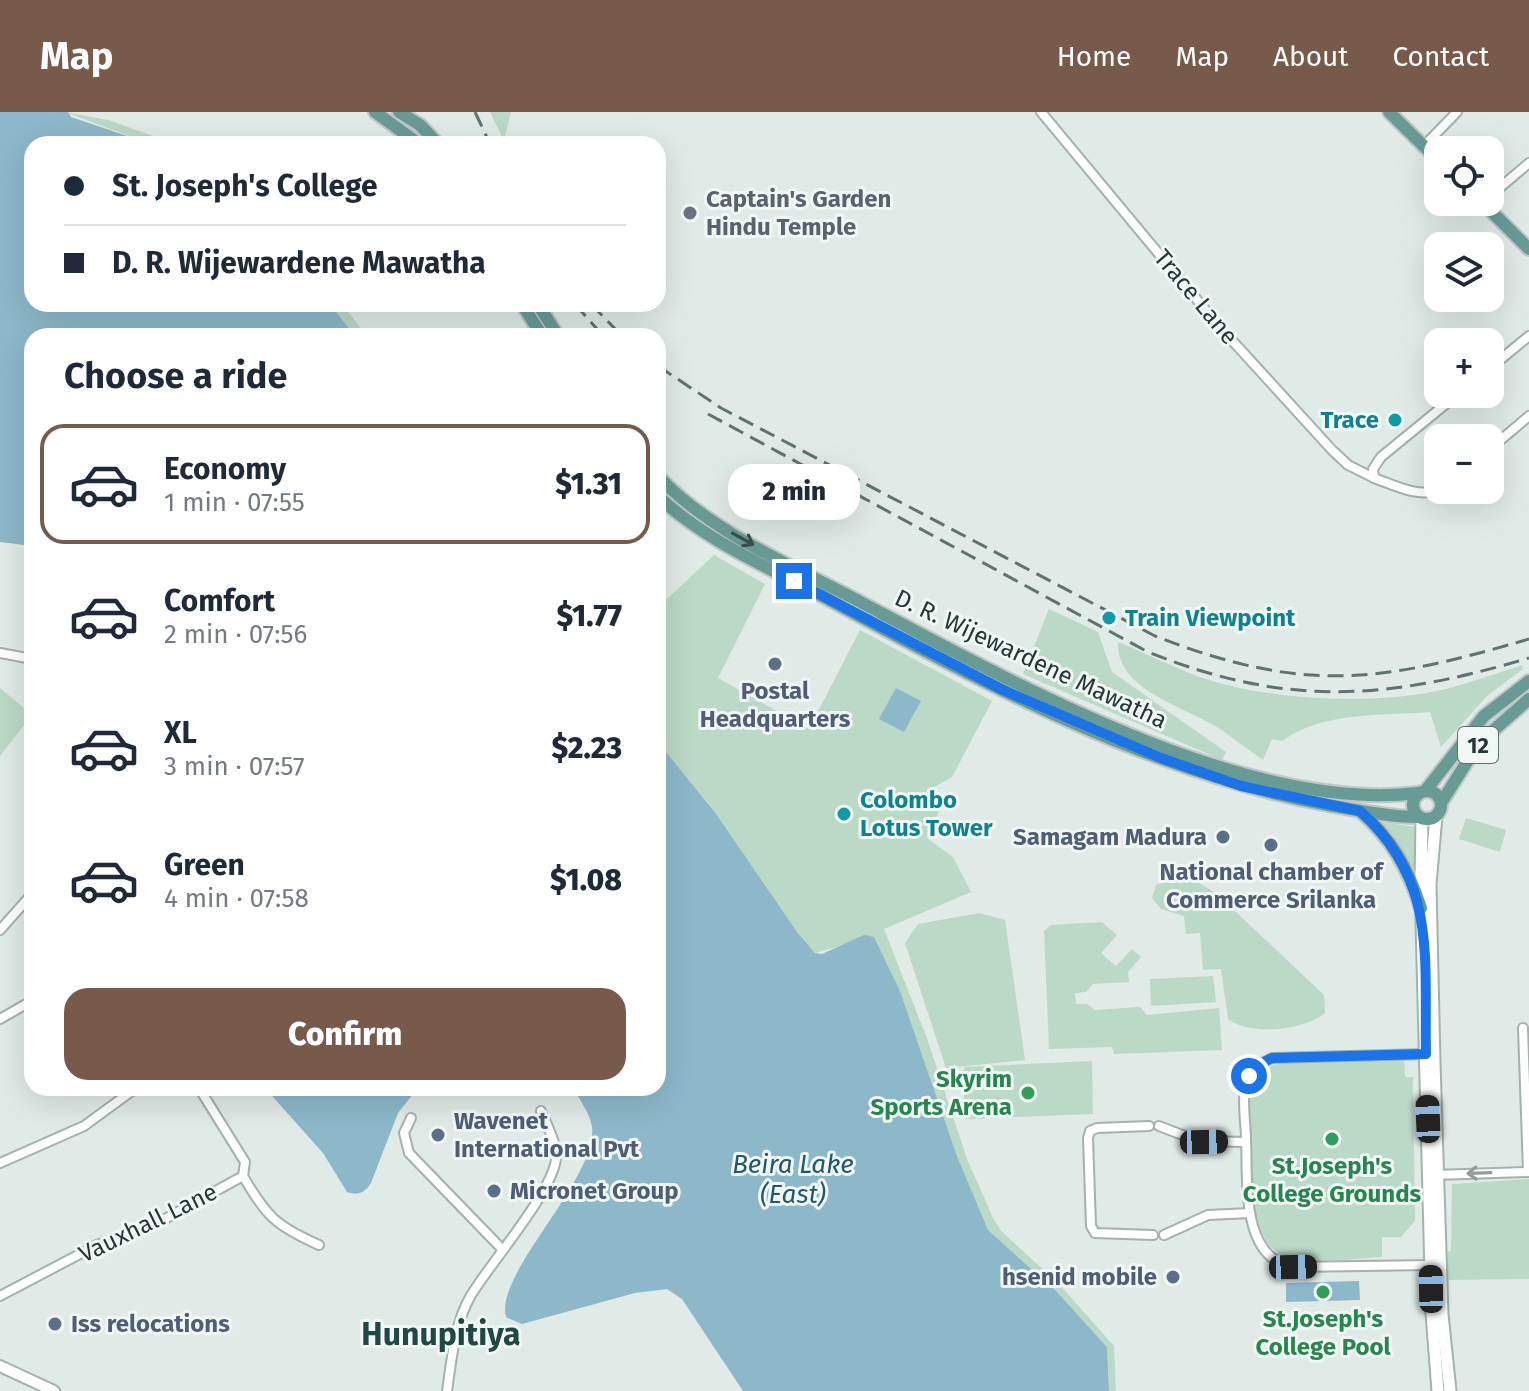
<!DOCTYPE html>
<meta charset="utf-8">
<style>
body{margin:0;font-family:"Fira Sans",sans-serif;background:#f2f2f3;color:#1f2937;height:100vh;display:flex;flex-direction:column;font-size:30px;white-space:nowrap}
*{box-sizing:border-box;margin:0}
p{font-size:26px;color:#747a83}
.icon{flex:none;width:44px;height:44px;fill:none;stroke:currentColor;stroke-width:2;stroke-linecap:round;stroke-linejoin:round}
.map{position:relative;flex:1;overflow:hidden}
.side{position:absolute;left:24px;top:216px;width:642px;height:768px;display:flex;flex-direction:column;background:#fff;border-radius:24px;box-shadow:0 8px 32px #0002}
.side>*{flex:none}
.banner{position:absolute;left:24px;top:24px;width:642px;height:176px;border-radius:24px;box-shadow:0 8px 32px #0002;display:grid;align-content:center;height:176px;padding:0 40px;background:#fff}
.fabs{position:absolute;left:1424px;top:24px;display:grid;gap:16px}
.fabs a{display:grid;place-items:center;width:80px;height:80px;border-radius:16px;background:#fff;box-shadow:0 8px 32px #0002;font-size:40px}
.end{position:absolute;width:36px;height:36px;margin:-18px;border:10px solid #1a73e8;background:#fff;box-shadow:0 0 0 4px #fff}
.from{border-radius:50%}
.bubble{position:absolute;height:56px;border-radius:24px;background:#fff;box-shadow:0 8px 32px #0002;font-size:26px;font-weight:800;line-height:56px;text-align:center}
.car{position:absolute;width:24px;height:48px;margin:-24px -12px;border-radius:10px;box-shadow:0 0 6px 2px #0007;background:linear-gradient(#222 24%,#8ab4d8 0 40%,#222 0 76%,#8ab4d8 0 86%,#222 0)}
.banner b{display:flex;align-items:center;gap:28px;height:76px;font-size:30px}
.banner b+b{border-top:2px solid #e0e1e3}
.banner i{width:20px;height:20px;background:#1f2937}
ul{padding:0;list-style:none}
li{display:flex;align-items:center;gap:24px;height:120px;margin:0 16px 12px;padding:0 24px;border:4px solid transparent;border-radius:24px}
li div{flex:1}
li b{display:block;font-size:30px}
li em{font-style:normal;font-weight:800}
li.current{border-color:#785a4b}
li>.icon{width:72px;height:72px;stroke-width:1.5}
h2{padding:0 40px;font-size:36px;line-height:96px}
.cta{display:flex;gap:16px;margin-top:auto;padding:16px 40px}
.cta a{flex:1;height:92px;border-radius:24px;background:#785a4b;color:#fff;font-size:32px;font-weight:800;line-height:92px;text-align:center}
header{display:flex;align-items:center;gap:48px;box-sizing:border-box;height:112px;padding:0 40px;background:#785a4b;color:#fff}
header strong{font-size:38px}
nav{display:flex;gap:44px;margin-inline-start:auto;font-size:28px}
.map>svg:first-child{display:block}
.green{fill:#bbd9c7}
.water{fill:#8db8ca}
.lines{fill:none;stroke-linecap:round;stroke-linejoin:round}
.minor-casing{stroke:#a4b1ae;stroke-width:12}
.tertiary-casing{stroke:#a4b1ae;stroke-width:14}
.secondary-casing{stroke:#a1b4b0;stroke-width:15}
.primary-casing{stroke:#c1c7c7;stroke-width:16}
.minor{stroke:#fff;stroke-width:8}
.tertiary{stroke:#fff;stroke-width:10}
.secondary{stroke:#fff;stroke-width:11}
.primary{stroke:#699b95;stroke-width:12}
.rail{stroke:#5d7471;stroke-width:3;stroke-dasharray:16 8;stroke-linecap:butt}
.oneway{stroke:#34514e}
.oneway2{stroke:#919c9a}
.route{stroke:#1a73e8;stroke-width:10}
.worship-dot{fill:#6b7280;stroke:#f0f7f4;stroke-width:3}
.culture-dot{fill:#0f9aa8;stroke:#f0f7f4;stroke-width:3}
.service-dot{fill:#5c6f8a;stroke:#f0f7f4;stroke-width:3}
.leisure-dot{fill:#2e9e5b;stroke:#f0f7f4;stroke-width:3}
.labels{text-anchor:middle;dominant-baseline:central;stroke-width:6;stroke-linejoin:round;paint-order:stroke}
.shield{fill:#f0f7f4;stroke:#60716f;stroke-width:2}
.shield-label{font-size:22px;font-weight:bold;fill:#233836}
.worship-label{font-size:24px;font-weight:bold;fill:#5b616d;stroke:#f0f7f4;text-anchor:start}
.street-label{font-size:24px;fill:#233836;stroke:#f0f7f4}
.culture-label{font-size:24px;font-weight:bold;fill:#0d838f;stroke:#f0f7f4;text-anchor:start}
.service-label{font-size:24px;font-weight:bold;fill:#4e5e75;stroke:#f0f7f4;text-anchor:start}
.leisure-label{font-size:24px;font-weight:bold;fill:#27864d;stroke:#f0f7f4}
.water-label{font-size:26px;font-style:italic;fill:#23576e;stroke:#f0f7f4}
.district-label{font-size:32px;font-weight:bold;fill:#214844;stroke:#f0f7f4}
</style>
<header>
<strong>Map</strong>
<nav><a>Home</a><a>Map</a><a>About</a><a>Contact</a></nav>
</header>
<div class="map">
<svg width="1529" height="1279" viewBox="0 0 1529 1279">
<rect width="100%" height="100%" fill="#e0eae7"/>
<!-- green -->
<g class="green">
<polygon points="65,0 108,8 176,32 151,32"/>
<polygon points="490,0 511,0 504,29"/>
<polygon points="330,192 342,192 367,224 355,224"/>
<polygon points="714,443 765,472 718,566 809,617 860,518 992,589 952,665 931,677 941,695 927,726 953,745 971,780 884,817 928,929 967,1047 993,1106 1001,1119 1059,1172 1114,1234 1116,1279 1109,1279 1107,1235 1057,1180 988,1118 957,1044 900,879 874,825 815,841 797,820 717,703 658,630 658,495"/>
<polygon points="1049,497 1098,520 1112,560 1226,640 1222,648 1023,562"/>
<path d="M1118,530C1145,541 1171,554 1197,564C1266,589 1375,594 1446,577C1472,570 1497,561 1522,553L1523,557L1487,584L1441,635L1430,600C1380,604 1324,599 1282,629L1272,627L1263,648C1247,637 1232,625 1217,615C1185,595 1115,577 1118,530Z"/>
<polygon points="0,576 32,603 0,644"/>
<polygon points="1466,706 1506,718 1500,740 1459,727"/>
<polygon points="1378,710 1417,715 1416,756 1413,756"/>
<path d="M1174,766L1199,771L1217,782L1324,883L1325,901C1304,919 1250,924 1228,907L1221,857L1203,858L1200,821L1186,822L1184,804L1161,797L1152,786L1156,773Z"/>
<polygon points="979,801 1005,808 1025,948 946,956 905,831 918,812"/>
<polygon points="1102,810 1117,823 1101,841 1116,854 1132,837 1141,845 1128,860 1129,870 1093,872 1086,880 1075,881 1076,892 1087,892 1095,898 1140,895 1147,903 1219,896 1222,938 1114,942 1112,935 1049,937 1044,819 1051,813"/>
<polygon points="1213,864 1216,890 1151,894 1150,867"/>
<path d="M1404,946L1405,965H1413L1415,1109L1401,1125H1382V1145C1356,1146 1307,1154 1284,1144C1240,1127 1250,1016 1249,977C1256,960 1266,954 1283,951Z"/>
<polygon points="1092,949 1093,1002 966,1007 962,961 965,955"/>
<polygon points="1529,1067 1529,1167 1446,1168 1445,1140 1451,1139 1452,1072"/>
</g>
<!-- water -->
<g class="water">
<polygon points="0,0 68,0 71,5 151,32 32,32 32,192 330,192 355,224 32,224 32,434 0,430"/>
<polygon points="896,576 921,589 904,620 879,607"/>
<path d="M658,630L717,703L797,820L815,841L822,842L864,823L874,825L900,879L957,1044L988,1118L1057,1180L1107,1235L1109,1279H743L682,1187L667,1177L635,1181L522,1212L506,1205C494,1162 598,1066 592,1015C590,1002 580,988 573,976H658Z"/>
<path d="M265,976H418L398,1001L371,1071C365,1081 357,1084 347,1080L323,1041Z"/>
<polygon points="1359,1169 1360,1188 1286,1190 1286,1171"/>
</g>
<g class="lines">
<!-- minor casing -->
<g class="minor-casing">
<g id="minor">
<polyline points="1041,0 1218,213 1332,338 1348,353 1374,366"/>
<polyline points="1424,34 1457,0"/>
<polyline points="1490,84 1529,51"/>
<polyline points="1490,256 1529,224"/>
<polyline points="1490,337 1529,304"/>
<path d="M1438,378C1418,386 1394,373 1374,366L1373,357L1381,345L1458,282"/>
<polyline points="0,541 32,547"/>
<polyline points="0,818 32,782"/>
<polyline points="0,907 28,891"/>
<polyline points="1523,916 1528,1060"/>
<path d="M1426,942L1272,946C1262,951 1254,955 1249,965C1240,982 1246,1009 1246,1027C1248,1067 1240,1146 1293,1155L1431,1153"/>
<polyline points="199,976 245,1050 243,1064"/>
<polyline points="411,1006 404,1021 409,1041 501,1136"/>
<polyline points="1149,1014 1097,1016 1090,1019 1088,1026 1091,1114 1095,1121 1153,1123"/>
<polyline points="1159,1014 1198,1029 1246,1030"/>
<polyline points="0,1051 84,1014 136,976"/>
<polyline points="1434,1063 1529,1060"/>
<polyline points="1164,1123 1208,1103 1250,1101"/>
<path d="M0,1184L97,1133L154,1113L243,1064C266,1104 276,1114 319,1133"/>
<path d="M447,1279C452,1246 454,1214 470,1185C488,1153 562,1071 556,1039C554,1026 546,1011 541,999"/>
</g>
</g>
<!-- tertiary casing -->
<g class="tertiary-casing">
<polyline id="tertiary" points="0,1254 54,1279"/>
</g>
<!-- secondary casing -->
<g class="secondary-casing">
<g id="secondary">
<polyline points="1436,704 1430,772 1434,951 1442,1202 1450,1279"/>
<polyline points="1422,707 1421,771 1432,1202 1438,1279"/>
</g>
</g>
<!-- primary casing -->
<g class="primary-casing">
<g id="primary">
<polyline points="375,0 419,32"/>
<polyline points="399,0 420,13 438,32"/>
<polyline points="1389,0 1438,48"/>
<polyline points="1482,90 1529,137"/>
<polyline points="522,192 542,224"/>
<polyline points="538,192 558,224"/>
<path d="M658,364C710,419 786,451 853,486C1004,566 1244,702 1418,681"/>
<path d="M658,384C704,428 768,455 824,485C983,571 1149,660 1328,693C1358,698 1388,705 1418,705"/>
<polyline points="1426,678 1484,604 1529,569"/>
<circle cx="1427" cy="693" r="14"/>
<polyline points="1441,691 1479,631 1529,587"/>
<path d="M1360,699C1392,727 1408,756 1421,796"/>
</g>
</g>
<!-- minor -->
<use href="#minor" class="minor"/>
<!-- tertiary -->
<use href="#tertiary" class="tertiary"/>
<!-- secondary -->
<use href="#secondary" class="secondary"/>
<!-- primary -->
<use href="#primary" class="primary"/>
<!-- rail -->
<g class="rail">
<polyline points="475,0 490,32"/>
<polyline points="575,192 603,224"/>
<polyline points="591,192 622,224"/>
<path d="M658,254L721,296L1155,524C1304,582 1379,571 1529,527"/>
<path d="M708,302L1148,540C1288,596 1387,588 1529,546"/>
</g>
</g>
<!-- one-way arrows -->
<defs><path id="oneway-shaft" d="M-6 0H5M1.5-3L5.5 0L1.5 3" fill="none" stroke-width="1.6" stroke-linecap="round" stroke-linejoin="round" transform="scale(2)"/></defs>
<use class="oneway" href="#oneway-shaft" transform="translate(743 427) rotate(29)"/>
<use class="oneway2" href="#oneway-shaft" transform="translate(1479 1061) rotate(178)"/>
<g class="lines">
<!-- route -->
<path class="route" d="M794,469L1003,578L1161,646L1241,674L1360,699C1438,768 1424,847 1426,942L1272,946L1260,952L1249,964"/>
</g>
<!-- markers -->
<circle class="worship-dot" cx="690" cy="101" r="8"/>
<g class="culture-dot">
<circle cx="1395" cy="308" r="8"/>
<circle cx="1109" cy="506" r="8"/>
<circle cx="844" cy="702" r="8"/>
</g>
<g class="service-dot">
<circle cx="775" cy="552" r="8"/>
<circle cx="1223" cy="725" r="8"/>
<circle cx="1271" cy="733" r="8"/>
<circle cx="438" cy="1023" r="8"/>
<circle cx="494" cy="1079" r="8"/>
<circle cx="1173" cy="1165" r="8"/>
<circle cx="55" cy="1212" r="8"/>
</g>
<g class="leisure-dot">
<circle cx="1028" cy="981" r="8"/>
<circle cx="1332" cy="1027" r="8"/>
<circle cx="1323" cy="1180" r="8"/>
</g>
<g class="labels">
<!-- shield labels -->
<rect class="shield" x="1458" y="615" width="40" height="36" rx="6"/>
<g class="shield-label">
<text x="1478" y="633">12</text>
</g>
<!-- worship labels -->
<g class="worship-label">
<text x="706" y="87">Captain's Garden<tspan x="706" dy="28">Hindu Temple</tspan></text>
</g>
<!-- street labels -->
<g class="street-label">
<text transform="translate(1196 185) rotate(50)">Trace Lane</text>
<text transform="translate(1031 547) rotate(25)">D. R. Wijewardene Mawatha</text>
<text transform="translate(148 1111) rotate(-26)">Vauxhall Lane</text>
</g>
<!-- culture labels -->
<g class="culture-label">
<text x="1379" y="308" text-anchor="end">Trace</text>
<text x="1125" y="506">Train Viewpoint</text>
<text x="860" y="688">Colombo<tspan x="860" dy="28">Lotus Tower</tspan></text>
</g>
<!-- service labels -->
<g class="service-label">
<text x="775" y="579" text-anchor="middle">Postal<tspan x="775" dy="28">Headquarters</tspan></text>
<text x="1207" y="725" text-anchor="end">Samagam Madura</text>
<text x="1271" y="760" text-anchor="middle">National chamber of<tspan x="1271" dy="28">Commerce Srilanka</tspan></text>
<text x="454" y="1009">Wavenet<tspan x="454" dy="28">International Pvt</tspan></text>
<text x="510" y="1079">Micronet Group</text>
<text x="1157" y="1165" text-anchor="end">hsenid mobile</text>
<text x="71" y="1212">Iss relocations</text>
</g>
<!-- leisure labels -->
<g class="leisure-label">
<text x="1012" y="967" text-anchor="end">Skyrim<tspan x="1012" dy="28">Sports Arena</tspan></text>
<text x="1332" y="1054">St.Joseph's<tspan x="1332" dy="28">College Grounds</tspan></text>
<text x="1323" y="1207">St.Joseph's<tspan x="1323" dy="28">College Pool</tspan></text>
</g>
<!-- water labels -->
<g class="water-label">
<text x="793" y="1052">Beira Lake<tspan x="793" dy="30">(East)</tspan></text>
</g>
<!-- district labels -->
<g class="district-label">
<text x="441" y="1222">Hunupitiya</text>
</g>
</g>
</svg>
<div class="fabs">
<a><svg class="icon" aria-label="locate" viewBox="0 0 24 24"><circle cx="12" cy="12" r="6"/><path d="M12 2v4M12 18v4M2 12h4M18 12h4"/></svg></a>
<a><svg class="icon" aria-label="layers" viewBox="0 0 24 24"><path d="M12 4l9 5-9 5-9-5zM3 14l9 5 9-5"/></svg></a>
<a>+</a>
<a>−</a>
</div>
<i class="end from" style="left:1249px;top:964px"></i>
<i class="end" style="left:794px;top:469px"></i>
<div class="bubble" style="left:728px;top:352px;width:132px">2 min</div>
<i class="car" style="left:1428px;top:1007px;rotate:358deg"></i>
<i class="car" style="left:1204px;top:1030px;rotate:89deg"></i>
<i class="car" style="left:1293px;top:1155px;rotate:89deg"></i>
<i class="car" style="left:1431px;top:1177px;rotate:359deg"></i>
<div class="banner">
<b><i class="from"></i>St. Joseph's College</b>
<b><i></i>D. R. Wijewardene Mawatha</b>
</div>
<section class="side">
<h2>Choose a ride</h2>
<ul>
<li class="current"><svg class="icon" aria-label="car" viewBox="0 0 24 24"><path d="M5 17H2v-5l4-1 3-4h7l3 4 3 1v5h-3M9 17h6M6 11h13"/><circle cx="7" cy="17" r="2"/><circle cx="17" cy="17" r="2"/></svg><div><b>Economy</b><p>1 min · 07:55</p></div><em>$1.31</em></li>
<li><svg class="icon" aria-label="car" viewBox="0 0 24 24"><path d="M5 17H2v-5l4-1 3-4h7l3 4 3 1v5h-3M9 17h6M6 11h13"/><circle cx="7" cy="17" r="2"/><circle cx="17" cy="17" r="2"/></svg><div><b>Comfort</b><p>2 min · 07:56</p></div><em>$1.77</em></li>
<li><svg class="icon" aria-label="car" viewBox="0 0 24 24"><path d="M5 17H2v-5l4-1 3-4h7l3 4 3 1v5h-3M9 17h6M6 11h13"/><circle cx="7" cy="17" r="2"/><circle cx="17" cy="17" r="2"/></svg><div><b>XL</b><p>3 min · 07:57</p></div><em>$2.23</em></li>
<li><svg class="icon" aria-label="car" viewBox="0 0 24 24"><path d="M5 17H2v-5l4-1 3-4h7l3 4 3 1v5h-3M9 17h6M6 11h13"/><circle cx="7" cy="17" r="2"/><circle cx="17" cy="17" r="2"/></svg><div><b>Green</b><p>4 min · 07:58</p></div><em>$1.08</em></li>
</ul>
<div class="cta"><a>Confirm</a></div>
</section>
</div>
